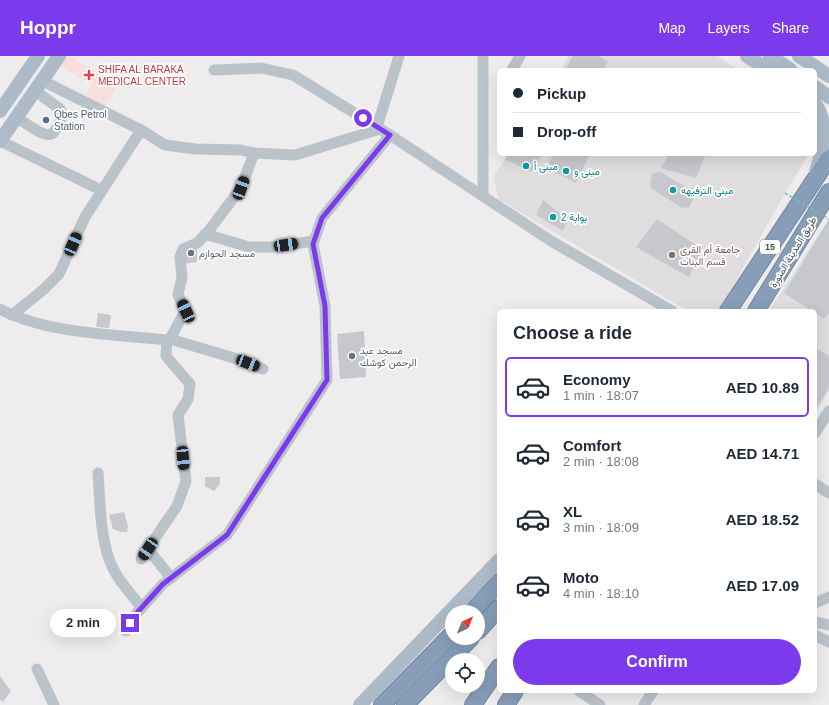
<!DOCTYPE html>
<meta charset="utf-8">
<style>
body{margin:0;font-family:Arial,Vazirmatn,sans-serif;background:#f2f2f3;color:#1f2937;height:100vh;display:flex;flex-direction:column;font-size:15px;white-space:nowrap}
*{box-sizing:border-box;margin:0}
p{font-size:13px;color:#747a83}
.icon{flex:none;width:22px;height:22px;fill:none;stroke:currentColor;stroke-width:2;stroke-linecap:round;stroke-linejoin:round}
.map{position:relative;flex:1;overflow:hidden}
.sheet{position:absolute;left:497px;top:253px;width:320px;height:384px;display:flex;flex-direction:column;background:#fff;border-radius:6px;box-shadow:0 4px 16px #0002}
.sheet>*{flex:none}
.top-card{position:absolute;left:497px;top:12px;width:320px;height:88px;border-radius:6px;box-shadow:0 4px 16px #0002;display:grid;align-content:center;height:88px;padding:0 16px;background:#fff}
.needle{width:26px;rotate:43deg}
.controls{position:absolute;left:445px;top:549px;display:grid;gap:8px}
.controls a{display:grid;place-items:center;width:40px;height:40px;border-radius:50%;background:#fff;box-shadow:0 4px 16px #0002;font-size:20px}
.end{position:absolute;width:18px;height:18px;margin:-9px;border:5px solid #7c3aed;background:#fff;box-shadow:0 0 0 2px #fff}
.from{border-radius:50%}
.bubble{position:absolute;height:28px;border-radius:14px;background:#fff;box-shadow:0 4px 16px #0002;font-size:13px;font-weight:600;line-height:28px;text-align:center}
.car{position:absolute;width:12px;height:24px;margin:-12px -6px;border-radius:5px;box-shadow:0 0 3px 1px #0007;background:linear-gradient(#222 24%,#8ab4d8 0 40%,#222 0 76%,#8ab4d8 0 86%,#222 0)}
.top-card b{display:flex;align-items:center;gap:14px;height:38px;font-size:15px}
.top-card b+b{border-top:1px solid #e0e1e3}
.top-card i{width:10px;height:10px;background:#1f2937}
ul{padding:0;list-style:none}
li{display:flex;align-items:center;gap:12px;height:60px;margin:0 8px 6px;padding:0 8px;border:2px solid transparent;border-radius:6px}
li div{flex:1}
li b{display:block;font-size:15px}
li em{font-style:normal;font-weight:600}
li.active{border-color:#7c3aed}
li>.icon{width:36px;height:36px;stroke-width:1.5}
h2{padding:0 16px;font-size:18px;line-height:48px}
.primary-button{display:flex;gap:8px;margin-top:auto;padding:8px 16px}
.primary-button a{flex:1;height:46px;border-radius:24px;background:#7c3aed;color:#fff;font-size:16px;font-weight:600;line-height:46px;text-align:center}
header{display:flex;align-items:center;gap:24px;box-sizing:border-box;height:56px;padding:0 20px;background:#7c3aed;color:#fff}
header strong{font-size:19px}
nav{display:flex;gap:22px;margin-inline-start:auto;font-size:14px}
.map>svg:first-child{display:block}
.education{fill:#dfdddd}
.medical{fill:#f8dfdc}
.building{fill:#c7c8ce}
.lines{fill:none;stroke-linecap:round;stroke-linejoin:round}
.highway-casing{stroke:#7288a3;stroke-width:18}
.minor{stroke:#bbc3ca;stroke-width:11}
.major{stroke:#adbbc9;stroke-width:14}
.highway{stroke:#879db8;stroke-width:16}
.path-bridge{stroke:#77c5a0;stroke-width:1.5;stroke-dasharray:3 2;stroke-linecap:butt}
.route{stroke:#7c3aed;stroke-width:5}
.health-dot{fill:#e0444e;stroke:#fff;stroke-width:1.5}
.service-dot{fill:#5c6f8a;stroke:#fff;stroke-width:1.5}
.culture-dot{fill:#0f9aa8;stroke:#fff;stroke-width:1.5}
.worship-dot{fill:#6b7280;stroke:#fff;stroke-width:1.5}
.education-dot{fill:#8d6e63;stroke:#fff;stroke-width:1.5}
.labels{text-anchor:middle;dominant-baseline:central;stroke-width:3.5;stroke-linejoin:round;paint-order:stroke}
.shield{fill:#fff;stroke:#7e8489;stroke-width:1}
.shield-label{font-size:9px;font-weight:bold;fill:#464f57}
.health-label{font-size:10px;fill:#be3a42;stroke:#fff;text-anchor:start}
.service-label{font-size:10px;fill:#4e5e75;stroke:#fff;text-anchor:start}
.culture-label{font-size:10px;fill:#0d838f;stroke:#fff;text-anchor:start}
.education-label{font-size:10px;fill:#785e54;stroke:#fff;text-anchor:start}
.street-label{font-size:10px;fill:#464f57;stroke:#fff}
.worship-label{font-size:10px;fill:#5b616d;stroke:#fff;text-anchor:start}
</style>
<header>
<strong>Hoppr</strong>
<nav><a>Map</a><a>Layers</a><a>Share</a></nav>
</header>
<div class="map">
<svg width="829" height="649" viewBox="0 0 829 649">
<rect width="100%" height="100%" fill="#eeecec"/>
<!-- education -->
<g class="education">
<polygon points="569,0 717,0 738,14 561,14"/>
<polygon points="508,98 809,98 785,137 719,255 688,255 498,143 494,120"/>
<polygon points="829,163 829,334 815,358 815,255 769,255"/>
</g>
<!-- medical -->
<polygon class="medical" points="67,0 119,27 103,53 85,43 92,28 59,10"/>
<!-- building -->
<g class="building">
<polygon points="573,0 598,0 608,6 603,14 565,14"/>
<polygon points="508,98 543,98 531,116 505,103"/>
<polygon points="555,98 590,98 576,127 545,111"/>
<polygon points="670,98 706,98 696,122 661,112"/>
<polygon points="660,116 695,136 690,151 682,152 651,132 650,124 653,117"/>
<polygon points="543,144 568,164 563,175 536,159"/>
<polygon points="657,163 702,193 689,221 636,191"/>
<polygon points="829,163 829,257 824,263 815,257 815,255 812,255 784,237"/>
<polygon points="197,190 197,206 182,208 182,200"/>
<polygon points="98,257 111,259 109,272 96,271"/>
<polygon points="364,275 366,321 340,323 337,278"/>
<polygon points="815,292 829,300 829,332 815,354"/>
<polygon points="205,421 220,421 220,428 214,435 205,430"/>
<polygon points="124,456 128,470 127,476 121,476 113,473 109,459"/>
<polygon points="0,620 11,635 3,646 0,644"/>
</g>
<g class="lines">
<!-- highway casing -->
<g class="highway-casing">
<g id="highway">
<polyline points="728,255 829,102"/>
<polyline points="756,255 829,136"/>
<polyline points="472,556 499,526"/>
<polyline points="478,575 499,552"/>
<polyline points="382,649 452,578"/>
<polyline points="405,649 471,582"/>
<polyline points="473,649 499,611"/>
<polyline points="506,649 515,635"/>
</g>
</g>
<!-- minor -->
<g class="minor">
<polyline points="214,14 261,12 293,19 390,79 551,185 672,255"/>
<polyline points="512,14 520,0"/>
<polyline points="41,24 141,74 165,89 195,93 241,94 254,97 295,99 380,73"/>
<path d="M16,61C24,66 47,85 54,76C58,72 60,64 63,59L60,53L34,34"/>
<polyline points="377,71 399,0"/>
<polyline points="0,85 101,134"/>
<polyline points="483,140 483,0"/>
<polyline points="205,178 249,191 272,191 314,185"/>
<path d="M0,253C47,278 114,278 167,284L170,283L234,302L263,313"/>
<polyline points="12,259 43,234 59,218 85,161 141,74"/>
<polyline points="170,283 185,255 178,238 182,222 180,201 183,193 197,187 207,177 241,132 254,97"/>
<polyline points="815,377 829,355"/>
<path d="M98,417C100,445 100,477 109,503C115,521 130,537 142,552"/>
<polyline points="815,428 829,437"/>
<polyline points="148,493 171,522"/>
<polyline points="141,503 177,450 186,425 178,359 188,343 190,328 166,300 167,284"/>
<polyline points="815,547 829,541"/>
<polyline points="815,566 829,569"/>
<polyline points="126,575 135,559 163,528 227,479 327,324 325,250 313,188 322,162 390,79"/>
<polyline points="815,579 829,586"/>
<polyline points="37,613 54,649"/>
<polyline points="579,635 600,649"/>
<polyline points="644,649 653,635"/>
</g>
<!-- major -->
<g class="major">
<polyline points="747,0 769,14"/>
<polyline points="770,0 791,14"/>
<polyline points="799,0 829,20"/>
<polyline points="815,31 829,41"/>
<path d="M815,48C829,67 823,93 816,116"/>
<polyline points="0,55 38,0"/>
<polyline points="0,85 59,0"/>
<polyline points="360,649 499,504"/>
</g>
<!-- highway -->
<use href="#highway" class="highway"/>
<!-- path-bridge -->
<polyline class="path-bridge" points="785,137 829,163"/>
</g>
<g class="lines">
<!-- route -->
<polyline class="route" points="130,567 135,559 163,528 227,479 327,324 325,250 313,188 322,162 390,79 363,62"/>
</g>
<!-- markers -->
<path class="health-dot" d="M87 13h4v4h4v4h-4v4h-4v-4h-4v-4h4z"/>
<circle class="service-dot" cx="46" cy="64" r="4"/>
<g class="culture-dot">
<circle cx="526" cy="110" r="4"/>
<circle cx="566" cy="115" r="4"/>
<circle cx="673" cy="134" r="4"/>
<circle cx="553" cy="161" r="4"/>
</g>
<g class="worship-dot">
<circle cx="191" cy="197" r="4"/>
<circle cx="352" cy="300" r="4"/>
</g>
<circle class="education-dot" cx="672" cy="199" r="4"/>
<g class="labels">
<!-- shield labels -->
<rect class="shield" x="760" y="184" width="20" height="14" rx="3"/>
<g class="shield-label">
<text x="770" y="191">15</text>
</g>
<!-- health labels -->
<g class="health-label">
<text x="98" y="13">SHIFA AL BARAKA<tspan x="98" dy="12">MEDICAL CENTER</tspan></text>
</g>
<!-- service labels -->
<g class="service-label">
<text x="54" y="58">Qbes Petrol<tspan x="54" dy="12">Station</tspan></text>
</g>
<!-- culture labels -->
<g class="culture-label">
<text x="534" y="110">مبنى أ</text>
<text x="574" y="115">مبنى و</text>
<text x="681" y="134">مبنى الترفيهه</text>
<text x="561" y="161">بوابة 2</text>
</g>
<!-- education labels -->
<g class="education-label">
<text x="680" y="193">جامعة أم القرى<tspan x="680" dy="12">قسم البنات</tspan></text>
</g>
<!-- street labels -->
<g class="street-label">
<text transform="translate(793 196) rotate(-59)">طريق المدينة المنورة</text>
</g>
<!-- worship labels -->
<g class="worship-label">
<text x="199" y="197">مسجد الحوازم</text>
<text x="360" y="294">مسجد عبد<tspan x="360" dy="12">الرحمن كوشك</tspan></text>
</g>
</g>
</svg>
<div class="controls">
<a><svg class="needle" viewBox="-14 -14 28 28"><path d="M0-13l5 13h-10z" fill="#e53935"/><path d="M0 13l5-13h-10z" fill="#747a83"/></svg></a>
<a><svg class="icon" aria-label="locate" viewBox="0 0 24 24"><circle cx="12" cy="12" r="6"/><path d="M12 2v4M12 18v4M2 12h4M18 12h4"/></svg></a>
</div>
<i class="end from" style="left:363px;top:62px"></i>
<i class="end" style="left:130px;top:567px"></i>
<div class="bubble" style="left:50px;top:553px;width:66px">2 min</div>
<i class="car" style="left:241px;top:132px;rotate:20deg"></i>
<i class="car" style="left:73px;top:188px;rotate:23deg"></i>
<i class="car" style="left:286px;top:189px;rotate:82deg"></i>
<i class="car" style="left:186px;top:255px;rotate:335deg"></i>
<i class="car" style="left:248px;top:307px;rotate:111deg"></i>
<i class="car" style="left:183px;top:402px;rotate:175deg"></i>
<i class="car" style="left:148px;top:493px;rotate:214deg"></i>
<div class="top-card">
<b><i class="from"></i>Pickup</b>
<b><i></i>Drop-off</b>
</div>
<section class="sheet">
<h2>Choose a ride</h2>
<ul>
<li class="active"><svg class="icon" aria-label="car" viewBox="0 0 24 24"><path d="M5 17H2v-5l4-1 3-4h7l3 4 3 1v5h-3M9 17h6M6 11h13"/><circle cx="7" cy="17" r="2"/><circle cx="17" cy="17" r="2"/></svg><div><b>Economy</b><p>1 min · 18:07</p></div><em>AED 10.89</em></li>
<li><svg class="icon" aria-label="car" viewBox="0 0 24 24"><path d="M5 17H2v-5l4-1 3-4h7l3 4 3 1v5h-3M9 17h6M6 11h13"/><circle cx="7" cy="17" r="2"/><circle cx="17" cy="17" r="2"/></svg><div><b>Comfort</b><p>2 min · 18:08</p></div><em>AED 14.71</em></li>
<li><svg class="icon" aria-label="car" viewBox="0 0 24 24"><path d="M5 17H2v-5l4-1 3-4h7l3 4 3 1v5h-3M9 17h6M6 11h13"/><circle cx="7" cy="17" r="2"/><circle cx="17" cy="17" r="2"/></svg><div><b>XL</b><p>3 min · 18:09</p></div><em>AED 18.52</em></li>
<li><svg class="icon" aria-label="car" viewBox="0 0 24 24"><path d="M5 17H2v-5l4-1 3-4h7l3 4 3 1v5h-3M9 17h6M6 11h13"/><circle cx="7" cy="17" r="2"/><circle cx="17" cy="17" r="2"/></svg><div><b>Moto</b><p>4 min · 18:10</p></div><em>AED 17.09</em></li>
</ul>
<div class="primary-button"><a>Confirm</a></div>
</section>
</div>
